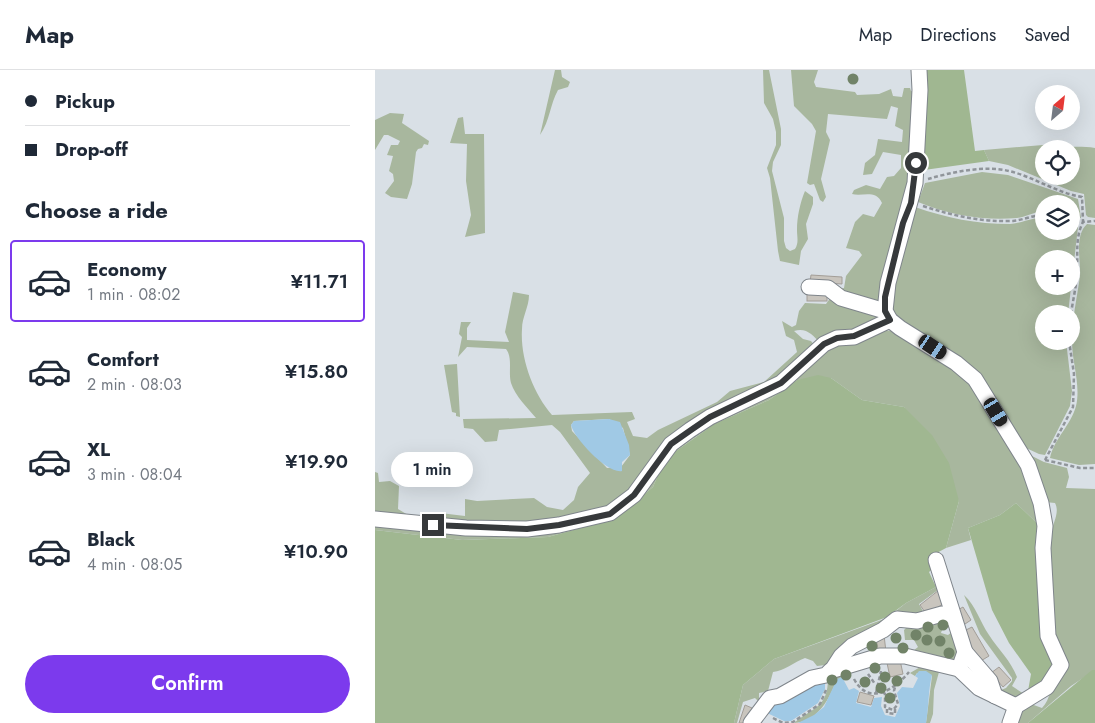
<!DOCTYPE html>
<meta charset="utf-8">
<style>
body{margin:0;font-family:Jost,sans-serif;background:#f2f2f3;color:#1f2937;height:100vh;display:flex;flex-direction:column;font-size:19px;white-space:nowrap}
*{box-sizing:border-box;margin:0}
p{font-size:16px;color:#747a83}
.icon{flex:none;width:28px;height:28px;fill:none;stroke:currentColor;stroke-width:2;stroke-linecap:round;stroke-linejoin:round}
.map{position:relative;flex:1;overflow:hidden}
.side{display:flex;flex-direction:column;background:#fff;width:375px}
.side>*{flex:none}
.hud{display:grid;align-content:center;height:110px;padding:0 25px;background:#fff}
.needle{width:32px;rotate:28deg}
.fabs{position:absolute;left:660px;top:15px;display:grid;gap:10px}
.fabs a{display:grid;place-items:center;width:45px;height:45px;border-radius:50%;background:#fff;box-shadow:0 5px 20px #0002;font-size:25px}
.end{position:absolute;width:22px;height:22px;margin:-11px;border:6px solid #36393b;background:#fff;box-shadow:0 0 0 2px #fff}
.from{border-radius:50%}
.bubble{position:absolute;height:35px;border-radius:18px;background:#fff;box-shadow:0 5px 20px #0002;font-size:16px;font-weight:600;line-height:35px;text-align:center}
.car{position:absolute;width:15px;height:30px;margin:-15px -8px;border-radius:6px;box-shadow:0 0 4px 1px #0007;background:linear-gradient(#222 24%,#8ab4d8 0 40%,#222 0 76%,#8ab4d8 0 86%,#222 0)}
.hud b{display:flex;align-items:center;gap:18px;height:48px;font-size:19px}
.hud b+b{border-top:1px solid #e0e1e3}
.hud i{width:12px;height:12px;background:#1f2937}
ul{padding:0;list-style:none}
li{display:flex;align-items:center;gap:15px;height:82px;margin:0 10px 8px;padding:0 15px;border:2px solid transparent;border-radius:5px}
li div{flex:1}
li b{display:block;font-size:19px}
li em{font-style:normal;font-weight:600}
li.current{border-color:#7c3aed}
li>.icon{width:45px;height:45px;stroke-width:1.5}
h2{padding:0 25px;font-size:22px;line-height:60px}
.button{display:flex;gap:10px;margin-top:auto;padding:10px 25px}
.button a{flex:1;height:58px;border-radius:30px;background:#7c3aed;color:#fff;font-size:20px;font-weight:600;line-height:58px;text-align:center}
header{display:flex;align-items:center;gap:30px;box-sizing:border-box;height:70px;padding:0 25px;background:#fff;border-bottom:1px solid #e0e1e3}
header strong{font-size:24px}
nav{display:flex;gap:28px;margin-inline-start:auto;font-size:18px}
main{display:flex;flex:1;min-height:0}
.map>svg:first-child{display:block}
.green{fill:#a8b79e;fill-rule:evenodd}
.forest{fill:#a0b791}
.water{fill:#a0c9e5}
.building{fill:#c9c5be;stroke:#a39e98}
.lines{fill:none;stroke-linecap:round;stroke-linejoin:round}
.minor-casing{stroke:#7f858b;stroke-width:17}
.path{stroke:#90959a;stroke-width:2.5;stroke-dasharray:4 2.5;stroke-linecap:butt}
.minor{stroke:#fff;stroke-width:15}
.tree{fill:#718368}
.route{stroke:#36393b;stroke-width:6}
</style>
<header>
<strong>Map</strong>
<nav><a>Map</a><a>Directions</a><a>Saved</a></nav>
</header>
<main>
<section class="side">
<div class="hud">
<b><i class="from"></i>Pickup</b>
<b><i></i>Drop-off</b>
</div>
<h2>Choose a ride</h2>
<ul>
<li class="current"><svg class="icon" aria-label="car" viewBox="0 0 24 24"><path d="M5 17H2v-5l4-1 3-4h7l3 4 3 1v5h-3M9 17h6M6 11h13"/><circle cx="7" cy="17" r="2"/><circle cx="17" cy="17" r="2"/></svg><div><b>Economy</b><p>1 min · 08:02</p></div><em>¥11.71</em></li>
<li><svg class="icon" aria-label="car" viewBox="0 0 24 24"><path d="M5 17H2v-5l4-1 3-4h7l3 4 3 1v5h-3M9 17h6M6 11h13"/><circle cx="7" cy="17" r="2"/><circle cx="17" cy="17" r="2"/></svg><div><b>Comfort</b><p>2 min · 08:03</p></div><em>¥15.80</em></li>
<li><svg class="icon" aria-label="car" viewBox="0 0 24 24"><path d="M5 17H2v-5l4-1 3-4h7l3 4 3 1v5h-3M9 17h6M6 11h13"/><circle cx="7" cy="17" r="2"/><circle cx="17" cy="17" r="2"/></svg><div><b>XL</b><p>3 min · 08:04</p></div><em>¥19.90</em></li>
<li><svg class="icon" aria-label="car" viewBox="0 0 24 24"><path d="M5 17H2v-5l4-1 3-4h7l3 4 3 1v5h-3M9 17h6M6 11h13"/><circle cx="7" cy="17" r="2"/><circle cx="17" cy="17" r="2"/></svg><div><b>Black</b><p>4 min · 08:05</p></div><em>¥10.90</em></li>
</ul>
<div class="button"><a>Confirm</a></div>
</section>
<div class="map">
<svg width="720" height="653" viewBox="0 0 720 653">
<rect width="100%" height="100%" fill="#d9e0e6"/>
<!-- green -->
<g class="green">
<path d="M180,0H186L187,7L195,12L193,17L183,20C175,34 175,51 165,65Z"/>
<path d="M388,0H394L406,59V75L398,92L397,101L409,148V171L411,178L415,181L420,179C424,172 422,168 422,160C422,147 425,133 430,121L438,127V134L431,154L433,169L426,181L424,195L405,191L403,181L395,108L392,98L401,75V62L398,49L389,33Z"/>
<path d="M416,0H443L439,12L441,17L480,22L482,25L504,24L516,19L518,26L527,27L529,18H535L536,21L541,22L538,91L506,230L502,236L464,219L469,218L471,206L487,185L484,181L471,178L480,152L488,144L499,147L507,133C501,119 487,127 477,124L479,120L491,115L505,119L512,107L519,106L526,98V85L508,82L497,104L488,105L490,93L500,85L503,69L527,72L528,60L520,56L523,38L516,36L512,49L453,44L451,62L455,70L446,109L451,127L448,132L445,130L439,114L435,115L432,113L441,61L437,54L419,36Z"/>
<polygon points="15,43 29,44 27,53 54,71 53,75 49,74 47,78 43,79 41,82 37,114 32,129 16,127 10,123 19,111 18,104 14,101 18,86 12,85 16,75 23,75 25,71 13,65 9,65 0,80 0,50"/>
<polygon points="88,47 90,64 109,64 110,163 90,167 96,145 91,111 92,74 75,73 83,48"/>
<path d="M668,75C686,79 702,75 720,78V148L713,147L711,145L709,124L696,121L633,95L614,91L609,80ZM669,79H696V106H669Z"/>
<path d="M607,102L633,105L703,129L706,148H696V134H669V142C659,141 651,147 642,148C609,151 574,145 543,132L550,113Z"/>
<path d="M540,137C572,148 601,154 635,154C647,153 657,147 669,148V161H696V153L703,157L693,244H669V271H691L697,321L695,336L670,385L664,384L649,377L616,329L527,255L514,235ZM669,189H696V216H669Z"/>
<path d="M712,154L720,155V394L704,395L675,388C679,369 696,355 701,336C706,315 697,293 697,271C697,249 702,228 705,206C706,191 699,166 712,154Z"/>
<path d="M138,222L154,225C154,237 147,247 147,259C145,288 158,323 177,345L257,342L260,349L252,352L258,366L272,368L283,360L342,332L355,321L389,312L422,282L419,270L411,266L407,251L417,257L421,255L424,241L430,233L451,234L456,227L502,246L500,250L445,273C438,265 431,257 419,261L428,269L436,271L441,277L404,310L334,344L234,440L153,456L0,446V402L3,403L4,412L15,411L24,416L23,439L33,445L54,446L65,443L90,446V429L102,431L159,428L172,437L188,440L199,430L203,417L215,403L185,362L177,355L124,360L122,371L110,372L98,359L89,358L88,349L161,348C153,338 140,326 136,313C133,302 138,288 131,279L92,277L83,287L87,267L84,264L86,252H96L92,258V270L134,272L130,262ZM234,349L248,358L255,385L246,397L232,398L197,361L196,355L199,351Z"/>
<polygon points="508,260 523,262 554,279 600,316 645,388 665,456 641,433 625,445 593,458 596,470 571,478 584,431 529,337 487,330 456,308 422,310 394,330 339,354 301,381 285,400 278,417 238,449 173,467 87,470 0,460 0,452 92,461 236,446 298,376 443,283"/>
<polygon points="82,294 85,347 81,346 81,343 77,342 69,295"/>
<path d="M651,383L669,392L692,398L694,407L691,418L720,419V600L696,616L653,653H640L649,638L656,634L667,638C686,620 674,558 674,532C675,510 671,484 676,463C678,453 685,442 680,433L670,432Z"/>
<path d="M561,517L563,520L544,534L550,545L536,550L459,594L442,596L438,591L430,588C419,592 409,601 398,602L393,621L384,623V632L380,628L368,632L362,653H359L368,615L399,589L512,548L531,533Z"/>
<path d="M589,525C601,536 605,552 614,565C623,579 636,591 642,607L637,616L649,624L643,628L621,622L631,618L637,611V608L605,564Z"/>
<polygon points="569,548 576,558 568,557 566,563 573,565 577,562 587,581 583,593 520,580 528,573 531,574 532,579 538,581 543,577 539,570 530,570 529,560 534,555"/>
<polygon points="547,596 564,602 559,620 558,644 555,653 551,653 557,606 542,603 540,606 535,603"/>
<path d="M472,603L473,605L469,609H462C455,628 443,652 419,653C438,637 453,638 453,608Z"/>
</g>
<!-- forest -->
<g class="forest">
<polygon points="549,0 589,0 600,81 609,80 614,91 549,100 547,96"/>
<polygon points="443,305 456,308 487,330 529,337 557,365 574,393 584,431 571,478 558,485 561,496 554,502 561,517 531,533 512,547 399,589 368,615 359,653 0,653 0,460 87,470 173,467 238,449 278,417 285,400 301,381 321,367 339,354 394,330 422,310"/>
<polygon points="641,433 665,456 663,470 663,522 680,589 676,606 653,621 656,604 634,573 617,540 593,458 625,445"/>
<polygon points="717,600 720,600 720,653 653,653"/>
</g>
<!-- water -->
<g class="water">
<path d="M234,349L245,352L254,375L255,385L247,392V401C232,404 199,368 196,355L199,351Z"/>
<path d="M544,601H551L557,605C553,621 554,636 551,653H423L439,645L449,637L462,609L467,607L474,620L479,618L484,621L481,633L496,637L499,628L507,627L506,636L510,645L520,647L525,636L522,623L527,617L538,618L543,608L540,606Z"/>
<polygon points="450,610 450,619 443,633 416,651 409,651 390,642 390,635"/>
</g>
<!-- building -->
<g class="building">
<polygon points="436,205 467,207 467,214 435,212"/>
<rect x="432" y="223" width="20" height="8"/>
<polygon points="564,520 572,531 552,545 545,535"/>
<polygon points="588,537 596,550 587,556 579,542"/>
<polygon points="597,557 614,586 604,592 587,562"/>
<polygon points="509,565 511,582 503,583 501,566"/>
<polygon points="525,590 528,604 515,607 512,593"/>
<polygon points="624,597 636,610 628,617 616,603"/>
<polygon points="485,622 499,626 496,635 482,632"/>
<polygon points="370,635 377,638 372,653 364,653"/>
</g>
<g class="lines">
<!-- minor casing -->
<g class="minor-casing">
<g id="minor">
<polyline points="544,0 545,20 540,113 513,213 510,241 515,250 525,258 581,293 600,309 653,395 666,433 670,456 668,478 673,566 686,595 672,617 641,636 635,653"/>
<polyline points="434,217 453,218 466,228 510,241"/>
<polyline points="0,449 91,458 152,459 184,455 235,443 259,425 296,374 315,360 335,347 406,313 449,274 462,268 479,267 515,250"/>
<polyline points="561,490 590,582 584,599"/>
<polyline points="590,582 615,611 620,626"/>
<polyline points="457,600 466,586 477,576 508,560 522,549 542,551 567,544 578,549"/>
<polyline points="376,653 395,628 405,626 437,608 451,605 455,601 505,586 530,586 584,599 604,618 641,636"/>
</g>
</g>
<!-- path -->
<g class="path">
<path d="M553,109C577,102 610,95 634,101C659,107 682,123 707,127L708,152L696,151"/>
<path d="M548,136C579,146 606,152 638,151C648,150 658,145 669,145"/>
<path d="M696,244C698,229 702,214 702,200C703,183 700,168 708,152L720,151"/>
<polyline points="670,390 698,337 699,304 694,271"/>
<polyline points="670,390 705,398 720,398"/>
<polyline points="493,604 500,614"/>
<path d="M479,609C494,637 520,619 534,602"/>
<polyline points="508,622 510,624 510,637 518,640 523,634 519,621 520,617"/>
<polyline points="501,623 506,601"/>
<polyline points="512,639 512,643 520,644 520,639"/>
<polyline points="398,648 408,653 418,652 445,634 451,620"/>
</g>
<!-- minor -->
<use href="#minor" class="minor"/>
</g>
<!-- trees -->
<g class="tree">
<circle cx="478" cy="9" r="5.5"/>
<circle cx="568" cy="555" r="5.5"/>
<circle cx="553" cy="557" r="5.5"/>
<circle cx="541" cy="565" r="5.5"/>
<circle cx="521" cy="568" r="5.5"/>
<circle cx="552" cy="570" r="5.5"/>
<circle cx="565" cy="571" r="5.5"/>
<circle cx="497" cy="576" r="5.5"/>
<circle cx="528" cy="578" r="5.5"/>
<circle cx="574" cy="583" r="5.5"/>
<circle cx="500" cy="598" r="5.5"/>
<circle cx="471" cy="605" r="5.5"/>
<circle cx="510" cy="607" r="5.5"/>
<circle cx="457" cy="610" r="5.5"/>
<circle cx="522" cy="611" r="5.5"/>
<circle cx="490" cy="612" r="5.5"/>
<circle cx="506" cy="618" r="5.5"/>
<circle cx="515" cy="628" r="5.5"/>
</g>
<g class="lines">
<!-- route -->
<polyline class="route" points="58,455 152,459 184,455 235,444 259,425 296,374 316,360 335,347 406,313 449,274 462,268 479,266 515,250 510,241 510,227 528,153 536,133 541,93"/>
</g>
</svg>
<div class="fabs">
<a><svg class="needle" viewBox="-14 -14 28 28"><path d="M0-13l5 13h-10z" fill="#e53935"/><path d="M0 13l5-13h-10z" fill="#747a83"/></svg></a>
<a><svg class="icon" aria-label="locate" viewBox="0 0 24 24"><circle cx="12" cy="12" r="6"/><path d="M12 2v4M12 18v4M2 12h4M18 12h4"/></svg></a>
<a><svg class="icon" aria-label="layers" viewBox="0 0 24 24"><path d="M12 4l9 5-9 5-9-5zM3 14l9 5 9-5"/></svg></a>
<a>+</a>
<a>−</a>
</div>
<i class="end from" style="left:541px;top:93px"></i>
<i class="end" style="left:58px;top:455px"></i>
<div class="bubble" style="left:16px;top:382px;width:82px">1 min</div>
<i class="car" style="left:558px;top:277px;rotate:124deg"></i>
<i class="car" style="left:621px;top:342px;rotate:149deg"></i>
</div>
</main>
